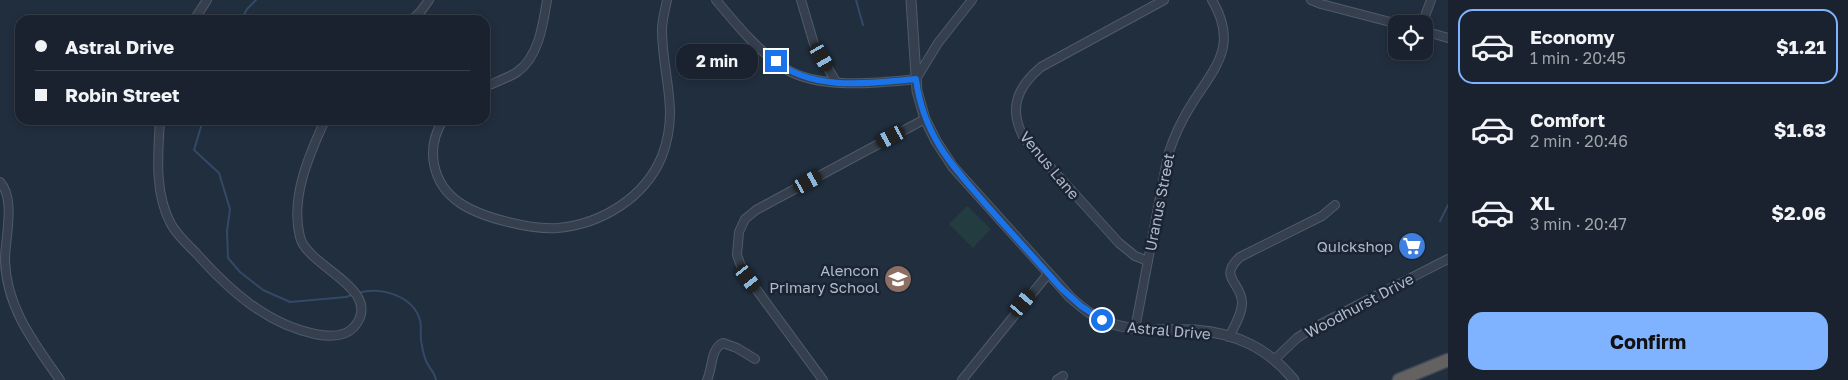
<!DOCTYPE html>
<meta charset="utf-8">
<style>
body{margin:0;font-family:"Golos Text",sans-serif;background:#262f3a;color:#f1f3f6;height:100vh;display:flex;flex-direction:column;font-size:19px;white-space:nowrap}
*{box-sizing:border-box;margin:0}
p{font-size:16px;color:#9fa4aa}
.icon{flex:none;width:28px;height:28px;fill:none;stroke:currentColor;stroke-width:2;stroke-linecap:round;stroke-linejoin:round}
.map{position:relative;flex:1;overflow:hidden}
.sheet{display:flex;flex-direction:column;background:#19222e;width:400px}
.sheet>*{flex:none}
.hud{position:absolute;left:15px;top:15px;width:475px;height:110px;border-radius:15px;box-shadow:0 2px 8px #0003,0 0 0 1px #373f4a;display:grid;align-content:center;height:110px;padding:0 20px;background:#19222e}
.tools{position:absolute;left:1388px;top:15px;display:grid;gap:10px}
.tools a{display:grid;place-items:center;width:45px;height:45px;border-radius:10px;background:#19222e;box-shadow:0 2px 8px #0003,0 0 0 1px #373f4a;font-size:25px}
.end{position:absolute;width:22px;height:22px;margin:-11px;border:6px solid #1a73e8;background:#fff;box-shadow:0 0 0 2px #fff}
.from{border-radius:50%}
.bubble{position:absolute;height:35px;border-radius:15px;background:#19222e;box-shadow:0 2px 8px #0003,0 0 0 1px #373f4a;font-size:16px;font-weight:700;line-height:35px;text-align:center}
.car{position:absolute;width:15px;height:30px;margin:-15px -8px;border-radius:6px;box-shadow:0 0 4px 1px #0007;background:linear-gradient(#222 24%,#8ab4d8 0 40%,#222 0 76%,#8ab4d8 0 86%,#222 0)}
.hud b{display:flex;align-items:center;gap:18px;height:48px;font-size:19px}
.hud b+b{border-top:1px solid #373f4a}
.hud i{width:12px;height:12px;background:#f1f3f6}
ul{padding:9px 0 0;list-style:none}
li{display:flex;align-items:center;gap:15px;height:75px;margin:0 10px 8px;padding:0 10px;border:2px solid transparent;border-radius:15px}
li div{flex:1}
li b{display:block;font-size:19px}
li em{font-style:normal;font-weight:700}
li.current{border-color:#7fb3ff}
li>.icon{width:45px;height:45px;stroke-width:1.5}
.button{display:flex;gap:10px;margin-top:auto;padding:10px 20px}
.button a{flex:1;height:58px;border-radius:15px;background:#7fb3ff;color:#111;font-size:20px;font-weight:700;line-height:58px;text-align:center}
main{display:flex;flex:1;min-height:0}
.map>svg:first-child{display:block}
.green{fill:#233c3f}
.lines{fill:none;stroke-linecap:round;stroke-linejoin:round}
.stream{stroke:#334966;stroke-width:2}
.minor-casing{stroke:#505a68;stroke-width:10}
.tertiary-casing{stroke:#505a68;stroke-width:11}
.trunk-casing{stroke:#404a58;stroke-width:15}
.minor{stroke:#353f4d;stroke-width:8}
.tertiary{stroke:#353f4d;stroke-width:9}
.trunk{stroke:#646260;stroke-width:12}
.route{stroke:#1a73e8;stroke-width:6}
.labels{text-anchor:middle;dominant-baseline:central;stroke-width:5;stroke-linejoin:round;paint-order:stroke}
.street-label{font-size:15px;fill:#b0bac9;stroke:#1a2432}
.poi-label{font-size:15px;fill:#b0bac9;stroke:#1a2432;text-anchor:end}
</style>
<main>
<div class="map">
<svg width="1448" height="380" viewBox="0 0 1448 380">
<rect width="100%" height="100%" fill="#212e3e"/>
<!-- green -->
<polygon class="green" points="967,206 991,229 973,248 949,224"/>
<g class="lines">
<!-- stream -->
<g class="stream">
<polyline points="856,0 863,25"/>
<polyline points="241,20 247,9 256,0"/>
<polyline points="203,120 194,150 219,173 230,209 227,231 228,258 240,272 263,290 290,302 346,297 354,294"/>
<polyline points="1440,221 1448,205"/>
<path d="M358,293C381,286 413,296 420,320C422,326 420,334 421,340C422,347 424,357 427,363C430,369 435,373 436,380"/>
</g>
<!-- minor casing -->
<g class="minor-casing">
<g id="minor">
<path d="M716,0C736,24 757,50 784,68C818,90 877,83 916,79L938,43L972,0"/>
<polyline points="801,0 814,44 836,82"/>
<polyline points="1311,0 1321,4 1398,24"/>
<polyline points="194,20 207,0"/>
<polyline points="412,20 421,11 429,0"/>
<polyline points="1422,24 1431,0"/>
<polyline points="1424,31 1448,38"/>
<path d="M485,87C495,82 508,78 517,72C539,57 543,24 547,0"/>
<path d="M160,120C158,154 154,193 171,224C177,235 187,244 196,253C228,289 266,324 315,334C329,337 344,338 354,327C386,290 307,267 300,237C290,198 309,155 325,120"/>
<path d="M443,120C425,149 432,184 460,203C482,218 532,230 558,228C601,224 645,198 662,156C680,109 662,76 662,30C662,20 665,10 667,0"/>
<path d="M0,182C16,199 5,238 5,260C6,307 34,343 60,380"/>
<path d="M1148,261L1135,256L1119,243L1024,138C1008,109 1017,87 1041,67L1164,0"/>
<path d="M1135,329L1168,155C1174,136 1182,119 1193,102C1217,65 1238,44 1212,0"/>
<path d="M1229,337C1234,327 1242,314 1242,303C1242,282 1217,278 1240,257L1322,216L1335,205"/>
<polyline points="1275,359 1297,338 1311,329 1448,259"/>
<path d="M707,380C713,368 710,349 723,343L737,348L755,359"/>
<polyline points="823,380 748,278 741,266 737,255 739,232 745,219 756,210 925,119"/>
<polyline points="962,380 1048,274"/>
<polyline points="1057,380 1063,376"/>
</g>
</g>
<!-- tertiary casing -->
<g class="tertiary-casing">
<path id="tertiary" d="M911,0L917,91L925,119L936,141L953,167L1070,297C1080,306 1092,316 1104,321C1134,333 1164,329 1195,330C1236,333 1268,348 1294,380"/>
</g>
<!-- trunk casing -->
<g class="trunk-casing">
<polyline id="trunk" points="1399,380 1448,360"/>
</g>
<!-- minor -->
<use href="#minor" class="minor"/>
<!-- tertiary -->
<use href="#tertiary" class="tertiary"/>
<!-- trunk -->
<use href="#trunk" class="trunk"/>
</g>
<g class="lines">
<!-- route -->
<path class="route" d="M776,61C813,92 871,83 916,79C923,136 954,168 990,209C1014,236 1038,262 1062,289L1081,306L1102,320"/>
</g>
<!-- icons -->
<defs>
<g id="supermarket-disc" transform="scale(1.4375)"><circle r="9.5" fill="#3f7fe0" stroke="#1a2432"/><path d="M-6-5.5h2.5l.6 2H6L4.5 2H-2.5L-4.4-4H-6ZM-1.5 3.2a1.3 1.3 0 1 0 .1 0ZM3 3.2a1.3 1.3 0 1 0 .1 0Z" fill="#fff"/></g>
<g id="school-disc" transform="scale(1.4375)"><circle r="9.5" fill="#8d6e63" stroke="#1a2432"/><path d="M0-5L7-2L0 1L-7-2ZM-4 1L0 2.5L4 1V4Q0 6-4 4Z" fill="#fff"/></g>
</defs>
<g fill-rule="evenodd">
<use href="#supermarket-disc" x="1412" y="246"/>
<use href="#school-disc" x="898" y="279"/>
</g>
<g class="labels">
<!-- street labels -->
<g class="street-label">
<text transform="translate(1050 165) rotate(50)">Venus Lane</text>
<text transform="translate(1159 202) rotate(-79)">Uranus Street</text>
<text transform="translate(1359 305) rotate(-28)">Woodhurst Drive</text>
<text transform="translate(1169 330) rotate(5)">Astral Drive</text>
</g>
<!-- poi labels -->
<g class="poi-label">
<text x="1393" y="246">Quickshop</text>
<text x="879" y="270">Alencon<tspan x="879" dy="17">Primary School</tspan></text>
</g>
</g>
</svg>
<div class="tools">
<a><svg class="icon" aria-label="locate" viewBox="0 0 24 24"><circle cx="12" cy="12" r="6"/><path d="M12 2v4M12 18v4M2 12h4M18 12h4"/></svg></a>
</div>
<i class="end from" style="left:1102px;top:320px"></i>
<i class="end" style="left:776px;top:61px"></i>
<div class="bubble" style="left:676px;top:44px;width:82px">2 min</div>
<i class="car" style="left:822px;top:57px;rotate:150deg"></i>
<i class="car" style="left:891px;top:137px;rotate:242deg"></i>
<i class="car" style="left:808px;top:182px;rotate:61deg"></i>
<i class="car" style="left:748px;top:278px;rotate:143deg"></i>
<i class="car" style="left:1023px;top:303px;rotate:40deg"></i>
<div class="hud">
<b><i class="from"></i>Astral Drive</b>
<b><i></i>Robin Street</b>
</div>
</div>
<section class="sheet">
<ul>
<li class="current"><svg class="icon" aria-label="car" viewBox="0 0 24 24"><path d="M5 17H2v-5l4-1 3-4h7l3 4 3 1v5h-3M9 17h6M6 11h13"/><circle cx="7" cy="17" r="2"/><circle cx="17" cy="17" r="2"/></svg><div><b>Economy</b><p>1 min · 20:45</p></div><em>$1.21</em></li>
<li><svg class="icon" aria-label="car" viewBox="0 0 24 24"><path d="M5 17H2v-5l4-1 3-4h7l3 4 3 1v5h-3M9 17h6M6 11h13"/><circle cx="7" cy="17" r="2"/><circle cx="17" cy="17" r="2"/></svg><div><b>Comfort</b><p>2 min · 20:46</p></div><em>$1.63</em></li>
<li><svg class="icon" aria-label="car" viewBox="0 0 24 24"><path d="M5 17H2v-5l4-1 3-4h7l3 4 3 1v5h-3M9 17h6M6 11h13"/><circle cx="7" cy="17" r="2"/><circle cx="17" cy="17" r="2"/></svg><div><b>XL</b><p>3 min · 20:47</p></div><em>$2.06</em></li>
</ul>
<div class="button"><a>Confirm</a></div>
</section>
</main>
